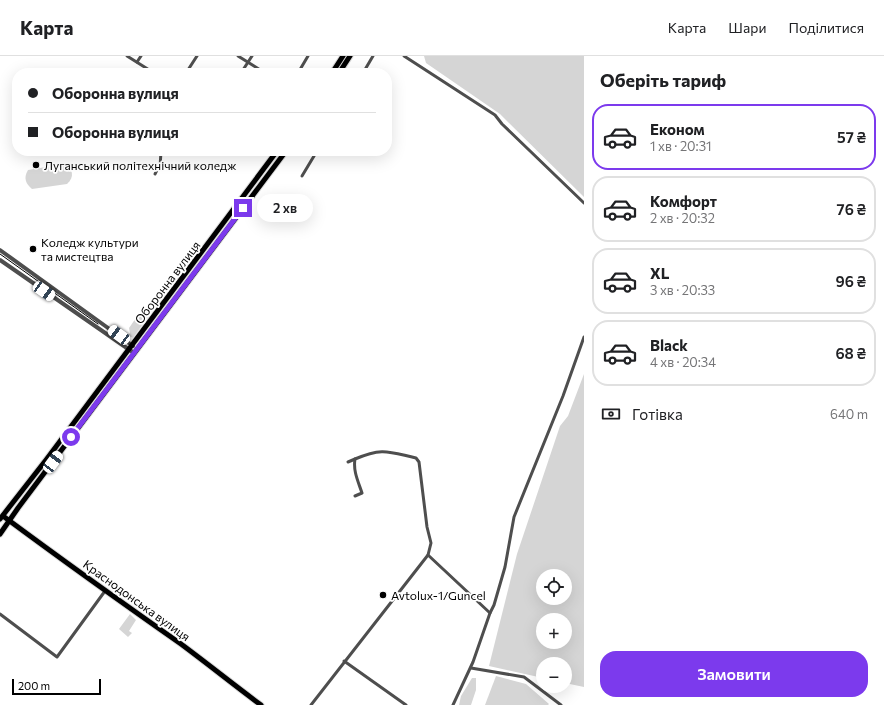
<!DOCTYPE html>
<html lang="uk">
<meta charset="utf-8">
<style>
body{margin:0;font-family:Commissioner,sans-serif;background:#f6f6f6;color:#202124;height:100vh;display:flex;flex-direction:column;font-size:15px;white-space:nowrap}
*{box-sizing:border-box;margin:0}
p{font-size:13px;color:#757577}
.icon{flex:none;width:22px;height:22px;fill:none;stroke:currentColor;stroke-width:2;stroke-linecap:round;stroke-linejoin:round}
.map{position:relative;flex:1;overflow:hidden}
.panel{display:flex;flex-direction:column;background:#fff;width:300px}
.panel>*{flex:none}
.guide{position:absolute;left:12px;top:12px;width:380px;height:88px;border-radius:16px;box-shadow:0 4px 16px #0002;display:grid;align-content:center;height:88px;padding:0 16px;background:#fff}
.tools{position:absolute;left:536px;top:513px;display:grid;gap:8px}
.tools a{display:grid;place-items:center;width:36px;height:36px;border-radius:50%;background:#fff;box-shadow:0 4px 16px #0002;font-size:20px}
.scale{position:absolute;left:12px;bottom:10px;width:89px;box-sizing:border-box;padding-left:4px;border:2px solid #000;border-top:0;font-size:11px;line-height:14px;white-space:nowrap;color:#000;-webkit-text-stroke:3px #fff;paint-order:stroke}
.end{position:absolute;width:18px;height:18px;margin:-9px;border:5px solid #7c3aed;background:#fff;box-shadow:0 0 0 2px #fff}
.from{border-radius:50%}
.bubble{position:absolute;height:28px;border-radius:14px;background:#fff;box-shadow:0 4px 16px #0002;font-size:13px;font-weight:600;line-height:28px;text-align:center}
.car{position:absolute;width:12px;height:24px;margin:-12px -6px;border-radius:5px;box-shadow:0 0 3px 1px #0007;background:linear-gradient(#fff 24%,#345 0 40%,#fff 0 76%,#345 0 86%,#fff 0)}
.guide b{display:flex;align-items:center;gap:14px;height:38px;font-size:15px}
.guide b+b{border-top:1px solid #e0e0e0}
.guide i{width:10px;height:10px;background:#202124}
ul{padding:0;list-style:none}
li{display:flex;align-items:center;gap:12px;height:66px;margin:0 8px 6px;padding:0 8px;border:2px solid #e0e0e0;border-radius:16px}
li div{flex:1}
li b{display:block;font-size:15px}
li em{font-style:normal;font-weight:600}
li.active{border-color:#7c3aed}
li>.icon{width:36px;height:36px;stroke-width:1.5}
h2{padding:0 16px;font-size:18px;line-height:48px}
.pay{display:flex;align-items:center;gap:10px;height:44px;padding:0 16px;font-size:15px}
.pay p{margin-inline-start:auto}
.action{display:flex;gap:8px;margin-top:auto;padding:8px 16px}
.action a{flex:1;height:46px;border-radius:16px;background:#7c3aed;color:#fff;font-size:16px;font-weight:600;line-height:46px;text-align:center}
header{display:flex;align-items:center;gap:24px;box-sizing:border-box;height:56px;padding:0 20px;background:#fff;border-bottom:1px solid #e0e0e0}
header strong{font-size:19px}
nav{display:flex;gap:22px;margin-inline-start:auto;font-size:14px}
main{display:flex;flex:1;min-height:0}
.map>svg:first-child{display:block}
.green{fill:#d5d5d5;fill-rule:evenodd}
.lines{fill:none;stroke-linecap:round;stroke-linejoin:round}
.primary-casing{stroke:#dbdbdb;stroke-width:7}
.minor{stroke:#4e4e4e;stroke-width:3}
.tertiary{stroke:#4e4e4e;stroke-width:4}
.primary{stroke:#000;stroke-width:5}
.tram{stroke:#000;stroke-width:1}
.route{stroke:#7c3aed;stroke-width:5}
.poi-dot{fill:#000;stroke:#fff;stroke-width:1.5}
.labels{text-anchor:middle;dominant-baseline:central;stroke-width:3.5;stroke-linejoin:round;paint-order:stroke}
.poi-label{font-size:12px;fill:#000;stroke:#fff;text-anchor:start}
.street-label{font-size:12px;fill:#000;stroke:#fff}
</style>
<header>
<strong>Карта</strong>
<nav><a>Карта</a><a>Шари</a><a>Поділитися</a></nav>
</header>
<main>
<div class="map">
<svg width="584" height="649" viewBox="0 0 584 649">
<rect width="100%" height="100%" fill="#fff"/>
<!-- green -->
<g class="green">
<polygon points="424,0 584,0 584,141 500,58 426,7"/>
<path d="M64,108C73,112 75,121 67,128L32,133C26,128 23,122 28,114Z"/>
<polygon points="147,253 152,255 133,282 128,279 130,277 129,272 138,259 145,256"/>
<path d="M584,318V631L565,627V608H543V622L489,610L517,498L560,370L568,360ZM543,520H565V542H543ZM543,564H565V586H543Z"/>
<polygon points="130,558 136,564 129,575 132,577 128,581 119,573"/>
<polygon points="496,620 526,628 549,648 548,649 485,649"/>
<polygon points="472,622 476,622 476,634 471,649 459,649 461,640"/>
</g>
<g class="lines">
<!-- primary casing -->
<g class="primary-casing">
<g id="primary">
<polyline points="332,17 343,0"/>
<polyline points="339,17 350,0"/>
<path d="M3,460C61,503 121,546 181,588C208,608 234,629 261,649"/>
<polyline points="0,463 46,404 277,95"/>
<polyline points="0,478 18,452 286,95"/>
</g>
</g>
<!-- minor -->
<g class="minor">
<polyline points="127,0 154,17"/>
<polyline points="238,0 265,17"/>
<polyline points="404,0 495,59 502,68 584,147"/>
<polyline points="137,6 141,0"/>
<polyline points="186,17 197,0"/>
<polyline points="241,17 252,0"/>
<polyline points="298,17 308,0"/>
<polyline points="363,17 373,0"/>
<polyline points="155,118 157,114 160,112 161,95"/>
<polyline points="302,120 317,95"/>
<polyline points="348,406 355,403"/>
<polyline points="428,499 490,557"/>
<polyline points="0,558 57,601 105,535"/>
<polyline points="344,605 406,649"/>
<polyline points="471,612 524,621 561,649"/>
<path d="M311,649L428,499L431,487L427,471L419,406L416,402C389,396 383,391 355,403C353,415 358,425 362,437L355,440"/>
<polyline points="453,649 473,606 490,557 494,549 505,511 514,461 563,340 584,281"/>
</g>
<!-- tertiary -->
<g class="tertiary">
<polyline points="0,194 133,290"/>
<polyline points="0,204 134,297"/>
</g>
<!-- primary -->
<use href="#primary" class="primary"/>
<!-- tram -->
<polyline class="tram" points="0,198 98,268"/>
</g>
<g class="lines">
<!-- route -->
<polyline class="route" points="71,381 243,152"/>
</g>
<!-- markers -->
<g class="poi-dot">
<circle cx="36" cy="109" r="4"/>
<circle cx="33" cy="193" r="4"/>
<circle cx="383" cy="539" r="4"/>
</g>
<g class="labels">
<!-- poi labels -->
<g class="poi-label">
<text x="44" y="109">Луганський політехнічний коледж</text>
<text x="41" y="186">Коледж культури<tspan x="41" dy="14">та мистецтва</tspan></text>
<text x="391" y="539">Avtolux-1/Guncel</text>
</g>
<!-- street labels -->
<g class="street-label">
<text transform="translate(167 226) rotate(-53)">Оборонна вулиця</text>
<text transform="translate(137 544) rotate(36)">Краснодонська вулиця</text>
</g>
</g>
</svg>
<div class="tools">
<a><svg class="icon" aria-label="locate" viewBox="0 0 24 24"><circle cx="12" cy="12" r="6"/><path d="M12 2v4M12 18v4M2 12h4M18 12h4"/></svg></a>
<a>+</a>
<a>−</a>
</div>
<div class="scale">200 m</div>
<i class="end from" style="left:71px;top:381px"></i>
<i class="end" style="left:243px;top:152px"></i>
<div class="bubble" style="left:257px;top:138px;width:56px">2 хв</div>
<i class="car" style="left:44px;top:235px;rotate:125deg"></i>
<i class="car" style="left:119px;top:279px;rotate:306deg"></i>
<i class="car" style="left:53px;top:406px;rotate:37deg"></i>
<div class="guide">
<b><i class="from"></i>Оборонна вулиця</b>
<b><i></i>Оборонна вулиця</b>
</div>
</div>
<section class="panel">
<h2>Оберіть тариф</h2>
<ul>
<li class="active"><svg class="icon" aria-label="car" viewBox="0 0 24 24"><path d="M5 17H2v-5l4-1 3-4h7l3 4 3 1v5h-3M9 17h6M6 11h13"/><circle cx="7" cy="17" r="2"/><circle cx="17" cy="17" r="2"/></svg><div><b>Економ</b><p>1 хв · 20:31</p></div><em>57 ₴</em></li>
<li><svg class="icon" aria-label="car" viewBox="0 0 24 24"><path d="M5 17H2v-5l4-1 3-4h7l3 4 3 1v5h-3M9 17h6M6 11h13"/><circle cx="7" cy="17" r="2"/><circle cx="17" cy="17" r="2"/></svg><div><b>Комфорт</b><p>2 хв · 20:32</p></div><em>76 ₴</em></li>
<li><svg class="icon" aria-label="car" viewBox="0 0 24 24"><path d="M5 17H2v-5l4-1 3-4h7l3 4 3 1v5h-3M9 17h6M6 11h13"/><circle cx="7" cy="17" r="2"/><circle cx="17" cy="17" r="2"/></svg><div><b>XL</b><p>3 хв · 20:33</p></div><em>96 ₴</em></li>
<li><svg class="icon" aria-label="car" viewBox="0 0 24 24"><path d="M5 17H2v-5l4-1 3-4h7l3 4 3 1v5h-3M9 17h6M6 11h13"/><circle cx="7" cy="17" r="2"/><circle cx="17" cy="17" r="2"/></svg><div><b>Black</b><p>4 хв · 20:34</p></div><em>68 ₴</em></li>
</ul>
<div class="pay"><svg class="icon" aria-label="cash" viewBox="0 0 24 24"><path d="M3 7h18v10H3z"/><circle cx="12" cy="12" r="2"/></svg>Готівка<p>640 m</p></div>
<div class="action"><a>Замовити</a></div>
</section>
</main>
